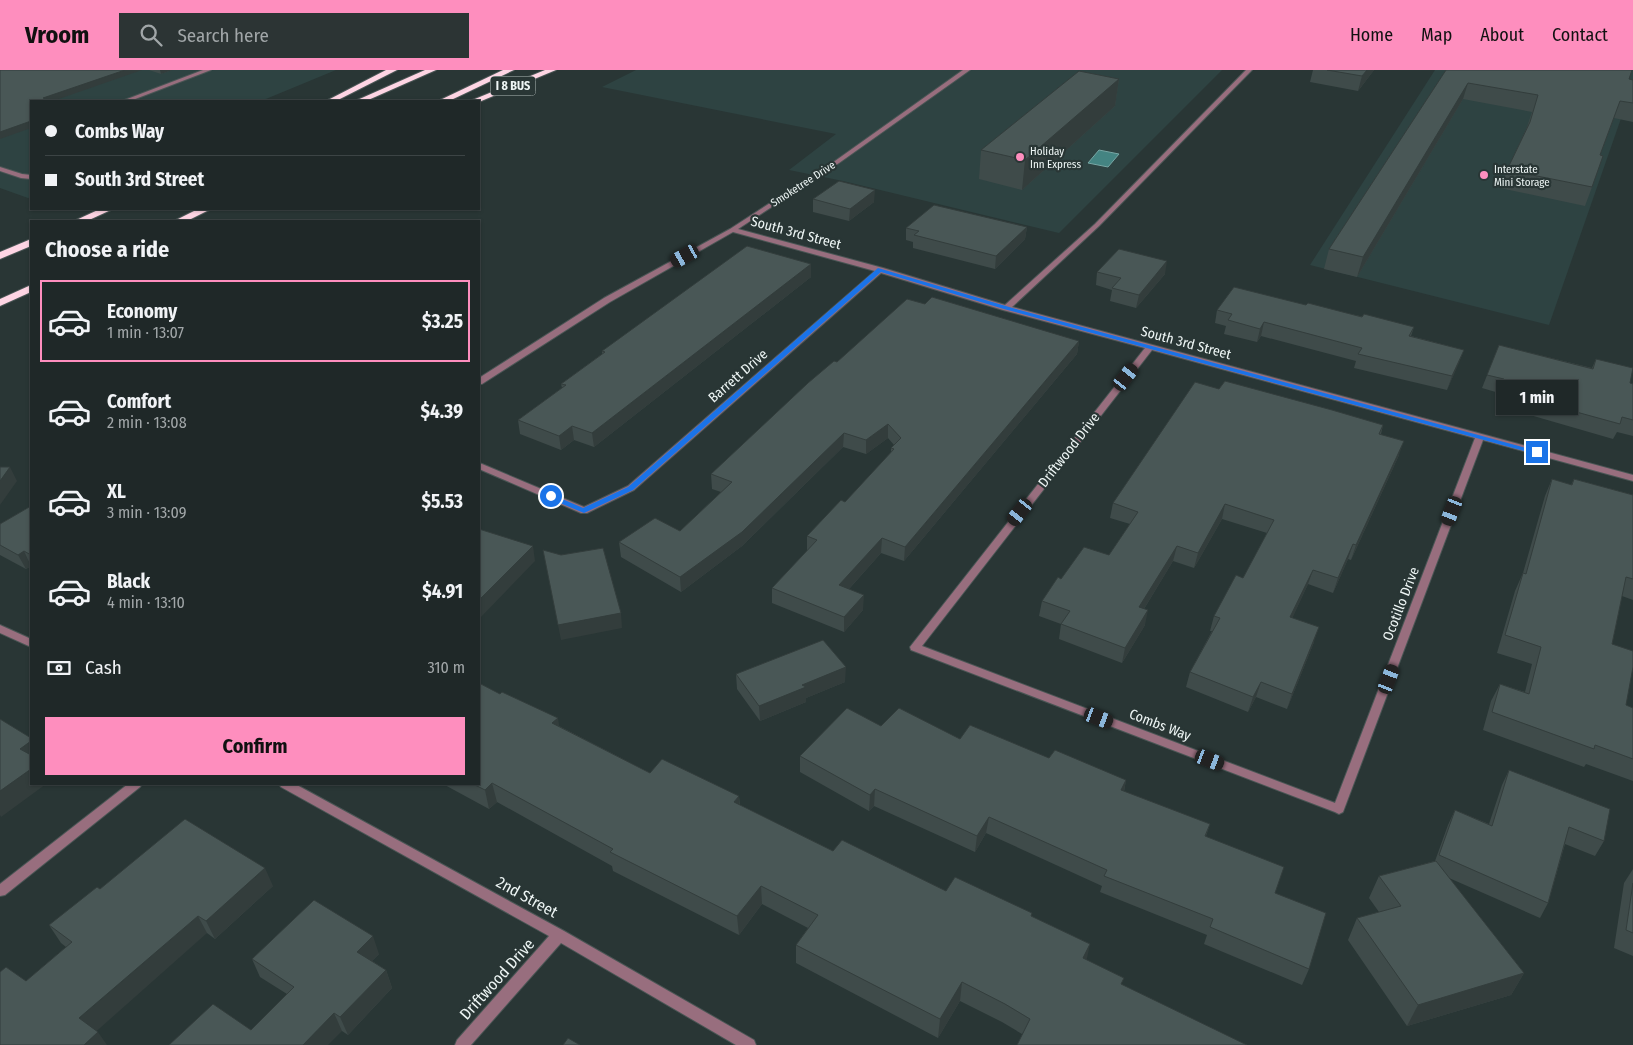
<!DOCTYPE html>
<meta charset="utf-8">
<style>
body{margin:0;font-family:"Fira Sans Condensed",sans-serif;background:#2c3434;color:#f1f3f6;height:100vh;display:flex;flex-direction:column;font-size:19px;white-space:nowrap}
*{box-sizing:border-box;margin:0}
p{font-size:16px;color:#a1a6a8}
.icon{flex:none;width:28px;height:28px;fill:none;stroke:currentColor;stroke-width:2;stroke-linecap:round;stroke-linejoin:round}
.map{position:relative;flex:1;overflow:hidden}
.side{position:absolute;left:30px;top:150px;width:450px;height:565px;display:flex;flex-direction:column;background:#1f2828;border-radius:0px;box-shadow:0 1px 4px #0004,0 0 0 1px #3c4445}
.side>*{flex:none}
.top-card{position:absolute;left:30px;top:30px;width:450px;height:110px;border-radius:0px;box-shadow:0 1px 4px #0004,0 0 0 1px #3c4445;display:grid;align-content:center;height:110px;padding:0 15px;background:#1f2828}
.end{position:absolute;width:22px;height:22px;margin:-11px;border:6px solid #1a73e8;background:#fff;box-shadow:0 0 0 2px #fff}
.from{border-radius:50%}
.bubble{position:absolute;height:35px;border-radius:0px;background:#1f2828;box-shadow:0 1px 4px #0004,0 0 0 1px #3c4445;font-size:16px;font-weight:700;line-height:35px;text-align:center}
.car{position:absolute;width:15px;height:30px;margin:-15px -8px;border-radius:6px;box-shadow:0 0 4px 1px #0007;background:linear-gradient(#222 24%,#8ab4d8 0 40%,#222 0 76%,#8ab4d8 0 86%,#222 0)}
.top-card b{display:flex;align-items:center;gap:18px;height:48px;font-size:19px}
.top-card b+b{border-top:1px solid #3c4445}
.top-card i{width:12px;height:12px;background:#f1f3f6}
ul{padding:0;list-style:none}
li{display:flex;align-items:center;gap:15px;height:82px;margin:0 10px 8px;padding:0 5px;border:2px solid transparent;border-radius:0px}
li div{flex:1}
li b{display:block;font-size:19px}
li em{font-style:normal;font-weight:700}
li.current{border-color:#fe8ebe}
li>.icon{width:45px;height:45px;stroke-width:1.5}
h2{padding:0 15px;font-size:22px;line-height:60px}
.pay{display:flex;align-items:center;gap:12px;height:55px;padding:0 15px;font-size:19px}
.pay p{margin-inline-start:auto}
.primary-button{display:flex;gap:10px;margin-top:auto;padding:10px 15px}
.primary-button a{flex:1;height:58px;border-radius:0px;background:#fe8ebe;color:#111;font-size:20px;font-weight:700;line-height:58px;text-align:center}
header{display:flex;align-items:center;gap:30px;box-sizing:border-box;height:70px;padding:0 25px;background:#fe8ebe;color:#111}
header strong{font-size:24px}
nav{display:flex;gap:28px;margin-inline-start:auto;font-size:18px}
.search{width:350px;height:45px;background:#2c3434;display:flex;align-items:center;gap:12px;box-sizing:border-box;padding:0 18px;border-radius:0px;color:#a1a6a8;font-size:19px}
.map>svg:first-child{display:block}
.built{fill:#2e4342}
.water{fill:#448482;stroke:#77a6a4}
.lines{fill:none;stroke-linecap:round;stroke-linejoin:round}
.service-casing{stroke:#495554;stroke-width:2}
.minor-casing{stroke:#495554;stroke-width:2}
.motorway-casing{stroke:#495554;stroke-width:2}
.service{fill:#986e7e;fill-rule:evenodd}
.minor{fill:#986e7e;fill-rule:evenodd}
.motorway{fill:#fed5e4;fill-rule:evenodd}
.wall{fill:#3f4b4a}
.shaded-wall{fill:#333d3c}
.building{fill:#495756;stroke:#333d3c}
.route{fill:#1a73e8}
.poi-dot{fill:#fe8ebe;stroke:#293635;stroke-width:2}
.labels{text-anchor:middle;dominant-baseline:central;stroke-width:4.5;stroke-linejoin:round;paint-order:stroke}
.far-poi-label{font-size:11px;fill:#eef6f5;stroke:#293635;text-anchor:start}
.far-street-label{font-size:11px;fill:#eef6f5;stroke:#293635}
.shield{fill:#293635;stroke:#b3bcbb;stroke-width:1}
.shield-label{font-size:12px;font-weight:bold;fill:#eef6f5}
.street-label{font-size:14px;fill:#eef6f5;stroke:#293635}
.near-street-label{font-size:16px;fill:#eef6f5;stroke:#293635}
</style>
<header>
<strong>Vroom</strong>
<div class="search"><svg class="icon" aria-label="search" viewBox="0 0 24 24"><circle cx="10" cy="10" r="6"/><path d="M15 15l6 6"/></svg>Search here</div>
<nav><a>Home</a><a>Map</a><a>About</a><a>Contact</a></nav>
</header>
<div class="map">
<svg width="1633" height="975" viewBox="0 0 1633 975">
<rect width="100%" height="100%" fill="#293635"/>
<!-- built -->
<g class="built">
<polygon points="0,0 336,0 261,31 31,31 31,127 28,128 0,118"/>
<polygon points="636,0 1222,0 1059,163 843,111 789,100 836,64 602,17"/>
<polygon points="1435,0 1633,0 1633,14 1549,255 1310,195"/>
</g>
<!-- water -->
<polygon class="water" points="1099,80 1119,84 1108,97 1088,93"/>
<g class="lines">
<!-- service casing -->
<g class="service-casing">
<g id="service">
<polygon points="203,0 211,0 130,31 122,31"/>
<polygon points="0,97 22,104 31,105 31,109 21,108 0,101"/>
</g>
</g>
<!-- minor casing -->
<g class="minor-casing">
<g id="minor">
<path d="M963,0H970L839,93L738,159L883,198L1005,235L1095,154L1246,0H1252L1099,156L1012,237L1633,405V411L1483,370L1343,742L1339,744L1335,742L911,580L910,577L1145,278L1003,240L881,203L634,420L587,443H581L479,399V393L482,394L584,437L628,416L875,201L733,162L610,232L482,314H479V308L604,228L730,159L835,91ZM1152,280L1475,368L1335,733L922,576Z"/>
<polygon points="0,555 31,569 31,577 0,563"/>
<polygon points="128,714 142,714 140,717 5,825 0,826 0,814"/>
<polygon points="279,714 295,714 564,861 754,970 756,975 736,975 561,873 471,975 455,975 457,970 549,866 281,717"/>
</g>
</g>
<!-- motorway casing -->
<g class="motorway-casing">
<g id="motorway">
<polygon points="386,0 397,0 336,31 326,31"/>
<polygon points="425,0 436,0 366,31 355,31"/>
<polygon points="503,0 514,0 449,31 438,31"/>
<polygon points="545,0 556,0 479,32 470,31"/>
<polygon points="100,139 113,139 87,151 74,151"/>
<polygon points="198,139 211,139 187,151 174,151"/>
<polygon points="31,169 31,176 0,189 0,182"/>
<polygon points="31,215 31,222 0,236 0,229"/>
</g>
</g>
<!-- service -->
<use href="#service" class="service"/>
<!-- minor -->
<use href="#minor" class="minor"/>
<!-- motorway -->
<use href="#motorway" class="motorway"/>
</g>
<!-- wall -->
<g class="wall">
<polygon points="149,0 172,0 161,4"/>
<polygon points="1313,0 1374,0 1358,21 1310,12"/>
<polygon points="1446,0 1633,10 1633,52 1614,48 1600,85 1592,117 1585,136 1500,118 1507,100 1527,57 1532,42 1463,29 1357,207 1324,199 1329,179"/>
<polygon points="1119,9 1115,36 1022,120 979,109 981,80"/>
<polygon points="813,129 874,132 849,151 813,142"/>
<polygon points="1027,157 1025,169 995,199 913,178 913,172 906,170 906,158"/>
<polygon points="811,194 811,207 594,377 574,370 561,380 520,364 518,350 562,318 561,314 602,284 602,281"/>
<polygon points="1097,202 1165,204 1136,238 1110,231 1112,220 1096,215"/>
<polygon points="925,234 1079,271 1077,284 904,491 881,483 849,519 863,540 844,562 772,533 772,518 807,481 807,466 845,432 891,383 891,378 894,375 888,368 866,384 843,377 742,476 681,522 621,487 619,472 680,461 721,422 712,419 711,404 837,292"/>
<polygon points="1306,235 1414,257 1411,266 1464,280 1447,320 1354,298 1356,291 1261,266 1257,272 1224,264 1226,256 1215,253 1217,240"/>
<polygon points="1499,275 1592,298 1596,289 1630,313 1633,314 1633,366 1617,362 1613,369 1495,335 1499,323 1482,318"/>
<polygon points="1219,319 1383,355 1381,364 1399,385 1351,490 1348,489 1333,523 1308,514 1292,548 1314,572 1287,639 1256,627 1248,642 1186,617 1190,602 1212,561 1210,561 1214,546 1243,508 1267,463 1222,449 1194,498 1173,491 1144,539 1145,555 1122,593 1059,569 1061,554 1039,546 1042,531 1061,509 1109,485 1130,454 1110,448 1113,433"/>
<polygon points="1552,409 1571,415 1574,409 1633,425 1633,530 1622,526 1612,574 1626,635 1633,638 1633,711 1586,694 1584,697 1483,660 1491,631 1500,614 1525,622 1532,594 1497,583 1515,521 1523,503 1545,426"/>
<polygon points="31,436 31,496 26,499 0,485 0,454"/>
<polygon points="736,604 845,612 806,628 806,632 760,651 737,619"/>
<polygon points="559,656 650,703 739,726 740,735 833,781 946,821 1031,846 1090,874 1022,964 1002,952 960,931 938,968 796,893 796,875 808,858 762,834 739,865 613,801 612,796 497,732 489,739 443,714 479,714"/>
<polygon points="881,656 960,669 1049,688 1126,710 1124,722 1210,754 1206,766 1275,823 1309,899 1302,915 1204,874 1207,865 1100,822 1102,816 986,763 975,782 874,736 869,741 800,702 800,686"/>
<polygon points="1509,700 1604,771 1595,786 1565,774 1548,833 1540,848 1449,808 1524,903 1511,925 1407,956 1348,870 1357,848 1379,842 1369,828 1379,806 1435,791 1448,755 1455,740 1489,754 1502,715"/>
<polygon points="1633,799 1633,886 1614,878 1624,813"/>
<polygon points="273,816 215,869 207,863 26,911 66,877 61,873 49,855"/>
<polygon points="379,884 372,891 386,900 392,918 348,965 342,961 251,960 287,924 260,907 252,889"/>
</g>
<!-- shaded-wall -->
<g class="shaded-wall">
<polygon points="125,0 142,0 53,31 43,28"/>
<polygon points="160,0 172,0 161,4"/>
<polygon points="1367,0 1374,0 1358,21 1362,6"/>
<polygon points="1119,9 1115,36 1022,120 1025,90"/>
<polygon points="1468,13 1463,29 1357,207 1363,187"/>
<polygon points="31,51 31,58 0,69 0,62"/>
<polygon points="875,120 874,132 849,151 850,139"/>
<polygon points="1027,157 1025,169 995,199 996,186"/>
<polygon points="1167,191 1165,204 1136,238 1139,225"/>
<polygon points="811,194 811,207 594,377 592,363"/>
<polygon points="1264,252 1261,266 1257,272 1260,259"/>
<polygon points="1079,271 1077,284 904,491 905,477"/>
<polygon points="1464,280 1459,293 1447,320 1452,306"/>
<polygon points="888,354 888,368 866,384 866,370"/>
<polygon points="572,356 574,370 561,380 559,366"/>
<polygon points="844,363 843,377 742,476 681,522 680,507"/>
<polygon points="1404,371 1399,385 1351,490 1356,475"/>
<polygon points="10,397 17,411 0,435 0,411"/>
<polygon points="1225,434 1222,449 1194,498 1198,483"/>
<polygon points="882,468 881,483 839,530 839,515"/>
<polygon points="1353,474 1348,489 1333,523 1338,508"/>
<polygon points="533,476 535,491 480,548 479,544 479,530"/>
<polygon points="1177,476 1173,491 1136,552 1139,537"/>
<polygon points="24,481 31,496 26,499 18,485"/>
<polygon points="1313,500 1308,514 1286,562 1290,547"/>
<polygon points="864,525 863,540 844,562 844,547"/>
<polygon points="1148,540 1145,555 1122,593 1125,578"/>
<polygon points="621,543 622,558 561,570 558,555"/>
<polygon points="1319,557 1314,572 1287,639 1292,624"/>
<polygon points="846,597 845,612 806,628 806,632 760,651 759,636 802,615"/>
<polygon points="1261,612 1256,627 1248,642 1253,627"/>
<polygon points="558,648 561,667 552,653"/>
<polygon points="31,671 31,696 20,679"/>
<polygon points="31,699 31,714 46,714 1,747 0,745 0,721"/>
<polygon points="1126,710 1123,726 1121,720"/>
<polygon points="492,713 497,732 489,739 485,720"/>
<polygon points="875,719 874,736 869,741 870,725"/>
<polygon points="739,726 740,744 734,732"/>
<polygon points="989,747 986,763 975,782 977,766"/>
<polygon points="265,798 273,816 215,869 206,851"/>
<polygon points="761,816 762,834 739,865 737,846"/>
<polygon points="198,846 207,863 91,966 79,948"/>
<polygon points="373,866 379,884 364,900 357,882"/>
<polygon points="1090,874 1086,893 1083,888"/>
<polygon points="386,900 392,918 348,965 340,947"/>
<polygon points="1524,903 1511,925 1407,956 1418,935"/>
<polygon points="962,912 960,931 938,968 940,949"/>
<polygon points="334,943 342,961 328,975 303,975"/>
<polygon points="98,962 107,975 84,975"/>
</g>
<!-- building -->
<g class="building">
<polygon points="0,0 125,0 43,28 52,31 31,31 31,51 0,62"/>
<polygon points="1327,0 1367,0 1362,6"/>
<polygon points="1446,0 1632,0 1629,9 1633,10 1633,33 1620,31 1600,85 1603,86 1592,117 1507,100 1530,52 1538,25 1468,13 1363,187 1329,179"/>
<polygon points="1079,1 1119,9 1025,90 981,80"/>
<polygon points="839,111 875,120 850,139 813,129"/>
<polygon points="934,135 1027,157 996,186 914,165 919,161 906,158"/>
<polygon points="747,176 811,194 592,363 572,356 559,366 518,350 566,315 561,314 605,282 602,281"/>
<polygon points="1119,179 1167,191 1139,225 1112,218 1121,208 1097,202"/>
<polygon points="1234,217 1306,235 1308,233 1362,247 1364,244 1414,257 1409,266 1464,280 1452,306 1358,284 1362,278 1264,252 1260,259 1228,250 1232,244 1217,240"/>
<polygon points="932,227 1079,271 905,477 882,468 839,515 864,525 844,547 772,518 817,470 807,466 841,430 845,432 894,379 891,378 901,368 888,354 866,370 844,363 742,462 680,507 619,472 655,448 680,461 732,412 711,404 808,313 834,291 837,292 907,229 925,234"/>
<polygon points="1499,275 1593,299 1596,289 1633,298 1630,313 1633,314 1633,350 1622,347 1620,354 1500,321 1504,309 1487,305"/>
<polygon points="1225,311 1332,340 1383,355 1379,364 1404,371 1356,475 1353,474 1338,508 1313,500 1290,547 1319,557 1292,624 1261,612 1253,627 1190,602 1220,548 1214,546 1236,505 1243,508 1274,450 1225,434 1198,483 1177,476 1139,537 1148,540 1125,578 1061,554 1070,541 1042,531 1058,507 1061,509 1084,477 1109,485 1138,442 1113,433 1195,312 1219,319"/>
<polygon points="0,397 10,397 0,411"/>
<polygon points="1552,409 1572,415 1574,409 1633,425 1633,509 1626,507 1612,574 1633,581 1633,597 1626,635 1633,638 1633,689 1595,675 1594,679 1492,642 1500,614 1529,624 1541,577 1505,565 1523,503 1526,504"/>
<polygon points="31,436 31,485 24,481 18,485 0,475 0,454"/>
<polygon points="479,459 533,476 479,530"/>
<polygon points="603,478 621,543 558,555 543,480 561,485"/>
<polygon points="823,570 846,597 802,615 806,617 759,636 736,604"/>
<polygon points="479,613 500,624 502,622 558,648 552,653 650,703 662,689 739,726 734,732 833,781 842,770 946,821 955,807 1032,843 1031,846 1090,874 1083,888 1124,908 1121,914 1247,975 1017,975 1030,949 1005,934 962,912 940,949 796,875 818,845 761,816 737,846 610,782 613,779 492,713 485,720 473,714 479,714"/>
<polygon points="847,638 881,656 899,638 960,669 970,655 1049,688 1055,680 1126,710 1121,720 1210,754 1205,766 1284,797 1275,823 1326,843 1309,899 1210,857 1213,849 1104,806 1107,800 989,747 977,766 875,719 870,725 800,686"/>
<polygon points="0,649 31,668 31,671 20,679 31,685 31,699 0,721"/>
<polygon points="1509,700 1610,739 1604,771 1569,757 1548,833 1439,785 1455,740 1492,756"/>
<polygon points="185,749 265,798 206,851 198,846 79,948 98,962 84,975 0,975 0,902 6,897 26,911 72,872 49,855 97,817 100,819"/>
<polygon points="1436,791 1524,903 1418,935 1357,848 1401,836 1379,806"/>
<polygon points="1633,813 1633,863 1626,860"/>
<polygon points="314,830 373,866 357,882 386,900 340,947 334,943 303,975 169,975 213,934 251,960 294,917 252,889"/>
<polygon points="568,968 580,975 563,975"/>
</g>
<!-- route -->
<polygon class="route" points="878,198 1009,237 1541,382 1535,384 1004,239 881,202 633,420 584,443 548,428 548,425 553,425 583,438 628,417"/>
<!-- markers -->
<g class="poi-dot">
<circle cx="1020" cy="87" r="5"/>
<circle cx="1484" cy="105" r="5"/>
</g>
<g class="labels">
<!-- far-poi labels -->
<g class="far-poi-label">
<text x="1030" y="81">Holiday<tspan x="1030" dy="13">Inn Express</tspan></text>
<text x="1494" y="99">Interstate<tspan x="1494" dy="13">Mini Storage</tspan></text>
</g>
<!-- far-street labels -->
<g class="far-street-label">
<text transform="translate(803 114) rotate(-33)">Smoketree Drive</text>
</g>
<!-- shield labels -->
<rect class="shield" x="490.5" y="6.5" width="45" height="19" rx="4"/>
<g class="shield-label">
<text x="513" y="16">I 8 BUS</text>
</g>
<!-- street labels -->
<g class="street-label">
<text transform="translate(796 163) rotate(15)">South 3rd Street</text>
<text transform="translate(1186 273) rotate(15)">South 3rd Street</text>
<text transform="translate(738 306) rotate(-41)">Barrett Drive</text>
<text transform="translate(1069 380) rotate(-52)">Driftwood Drive</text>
<text transform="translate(1401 534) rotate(-69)">Ocotillo Drive</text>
<text transform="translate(1160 655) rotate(21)">Combs Way</text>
</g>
<!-- near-street labels -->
<g class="near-street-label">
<text transform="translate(527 827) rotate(29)">2nd Street</text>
<text transform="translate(497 909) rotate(-48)">Driftwood Drive</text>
</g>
</g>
</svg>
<i class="end from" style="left:551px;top:426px"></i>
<i class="end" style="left:1537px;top:382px"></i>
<div class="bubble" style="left:1496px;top:310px;width:82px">1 min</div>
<i class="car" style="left:685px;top:186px;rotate:241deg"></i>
<i class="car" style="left:1126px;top:307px;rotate:38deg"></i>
<i class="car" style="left:1452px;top:441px;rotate:201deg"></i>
<i class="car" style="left:1020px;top:442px;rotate:218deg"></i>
<i class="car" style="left:1389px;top:609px;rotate:21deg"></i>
<i class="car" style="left:1099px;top:648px;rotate:111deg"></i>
<i class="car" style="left:1210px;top:690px;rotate:111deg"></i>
<div class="top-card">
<b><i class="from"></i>Combs Way</b>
<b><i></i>South 3rd Street</b>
</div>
<section class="side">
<h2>Choose a ride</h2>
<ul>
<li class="current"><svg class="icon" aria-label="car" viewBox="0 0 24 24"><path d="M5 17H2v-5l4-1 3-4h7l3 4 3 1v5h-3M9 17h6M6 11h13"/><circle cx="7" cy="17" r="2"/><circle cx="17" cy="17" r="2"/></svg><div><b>Economy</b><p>1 min · 13:07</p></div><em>$3.25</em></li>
<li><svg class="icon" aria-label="car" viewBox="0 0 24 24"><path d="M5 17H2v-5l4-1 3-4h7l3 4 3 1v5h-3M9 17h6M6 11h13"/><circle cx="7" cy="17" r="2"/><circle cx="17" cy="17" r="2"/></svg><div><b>Comfort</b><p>2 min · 13:08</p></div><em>$4.39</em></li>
<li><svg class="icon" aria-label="car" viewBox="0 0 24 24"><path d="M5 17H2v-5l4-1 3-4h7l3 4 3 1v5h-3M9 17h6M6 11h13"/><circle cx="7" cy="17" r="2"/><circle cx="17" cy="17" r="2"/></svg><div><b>XL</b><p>3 min · 13:09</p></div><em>$5.53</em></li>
<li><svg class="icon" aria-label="car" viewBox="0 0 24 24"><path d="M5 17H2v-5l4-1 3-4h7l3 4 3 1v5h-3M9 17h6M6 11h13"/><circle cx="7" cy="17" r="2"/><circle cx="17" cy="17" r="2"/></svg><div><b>Black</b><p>4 min · 13:10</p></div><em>$4.91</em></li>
</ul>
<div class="pay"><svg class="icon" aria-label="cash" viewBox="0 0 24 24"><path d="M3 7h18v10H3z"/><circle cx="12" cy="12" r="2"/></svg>Cash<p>310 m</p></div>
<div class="primary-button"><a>Confirm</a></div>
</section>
</div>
